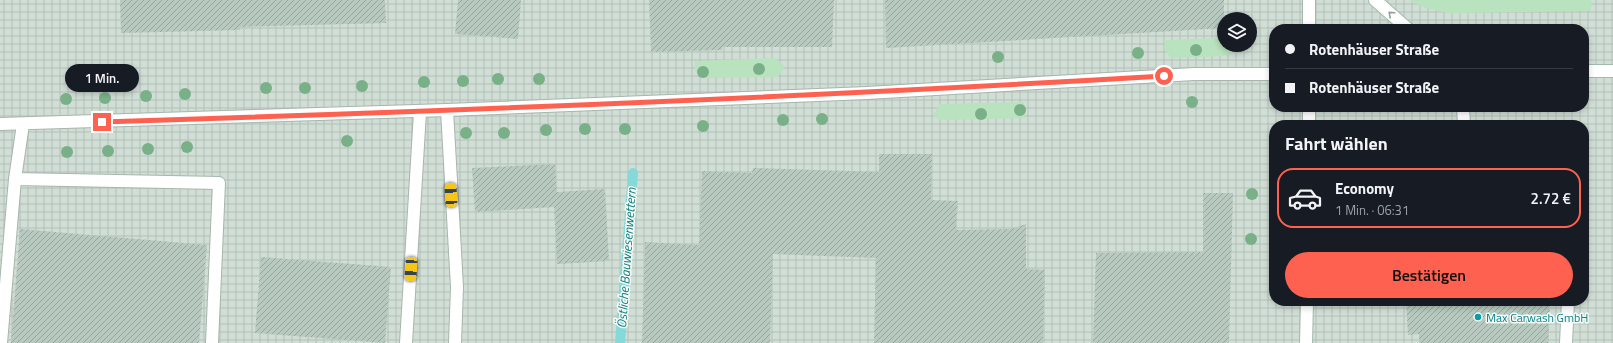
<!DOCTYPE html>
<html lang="de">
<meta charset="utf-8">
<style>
body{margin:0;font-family:"Titillium Web",sans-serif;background:#20242c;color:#f1f3f6;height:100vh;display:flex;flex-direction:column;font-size:15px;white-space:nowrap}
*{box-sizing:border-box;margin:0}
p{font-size:13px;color:#9ea1a6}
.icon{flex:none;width:22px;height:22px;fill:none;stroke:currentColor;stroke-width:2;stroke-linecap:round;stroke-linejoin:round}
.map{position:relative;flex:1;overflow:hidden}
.panel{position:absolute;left:1269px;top:120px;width:320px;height:186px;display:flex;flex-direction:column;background:#171b24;border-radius:16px;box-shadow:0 2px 6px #0003}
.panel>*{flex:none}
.guide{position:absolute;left:1269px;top:24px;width:320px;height:88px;border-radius:16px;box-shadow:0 2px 6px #0003;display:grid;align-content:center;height:88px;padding:0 16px;background:#171b24}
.controls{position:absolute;left:1217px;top:12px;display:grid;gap:8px}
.controls a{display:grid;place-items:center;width:40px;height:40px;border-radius:50%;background:#171b24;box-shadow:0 2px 6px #0003;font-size:20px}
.end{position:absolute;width:18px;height:18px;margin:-9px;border:5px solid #ff6150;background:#fff;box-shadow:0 0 0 2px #fff}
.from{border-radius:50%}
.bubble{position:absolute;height:28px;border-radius:14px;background:#171b24;box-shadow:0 2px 6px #0003;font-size:13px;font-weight:600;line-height:28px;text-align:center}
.car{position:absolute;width:12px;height:24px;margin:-12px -6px;border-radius:5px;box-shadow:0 0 3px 1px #0007;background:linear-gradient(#f5c518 24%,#345 0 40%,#f5c518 0 76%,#345 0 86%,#f5c518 0)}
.guide b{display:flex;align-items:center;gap:14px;height:38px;font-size:15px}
.guide b+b{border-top:1px solid #363941}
.guide i{width:10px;height:10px;background:#f1f3f6}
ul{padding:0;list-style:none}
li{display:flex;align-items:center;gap:12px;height:60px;margin:0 8px 6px;padding:0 8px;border:2px solid transparent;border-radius:16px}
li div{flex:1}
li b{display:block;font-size:15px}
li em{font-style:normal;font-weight:600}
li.selected{border-color:#ff6150}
li>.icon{width:36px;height:36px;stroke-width:1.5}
h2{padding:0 16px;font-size:18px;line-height:48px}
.button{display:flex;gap:8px;margin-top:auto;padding:8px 16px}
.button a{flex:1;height:46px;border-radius:24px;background:#ff6150;color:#111;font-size:16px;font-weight:600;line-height:46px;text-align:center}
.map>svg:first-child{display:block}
.industrial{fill:url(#industrial-grid);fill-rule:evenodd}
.grass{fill:#b9e2be}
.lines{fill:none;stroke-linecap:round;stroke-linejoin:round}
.stream{stroke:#85d9d9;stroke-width:10}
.building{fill:url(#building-hatch)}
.lane-casing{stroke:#a5b7ae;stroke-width:14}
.street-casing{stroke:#a5b7ae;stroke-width:14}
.secondary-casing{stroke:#a0bbae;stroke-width:14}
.lane{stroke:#fff;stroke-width:12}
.street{stroke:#fff;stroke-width:12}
.secondary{stroke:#fff;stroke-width:12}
.tree{fill:#7ab088}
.oneway{stroke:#90a09a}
.route{stroke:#ff6150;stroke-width:5}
.culture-dot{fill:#0f9aa8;stroke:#f4faf6;stroke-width:1.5}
.labels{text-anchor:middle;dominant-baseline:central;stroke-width:3;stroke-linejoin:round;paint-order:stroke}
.culture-label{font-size:12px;fill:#0d838f;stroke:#f4faf6;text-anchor:start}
.water-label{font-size:13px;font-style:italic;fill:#137d7f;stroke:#f4faf6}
</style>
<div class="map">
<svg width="1613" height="343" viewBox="0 0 1613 343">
<defs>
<pattern id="industrial-grid" width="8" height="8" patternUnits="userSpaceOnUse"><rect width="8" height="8" fill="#d1ded6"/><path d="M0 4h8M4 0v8" fill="none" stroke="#b3c0b8"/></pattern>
<pattern id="building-hatch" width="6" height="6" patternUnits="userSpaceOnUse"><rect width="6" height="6" fill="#b8cac0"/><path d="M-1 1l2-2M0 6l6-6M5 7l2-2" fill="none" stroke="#95a69d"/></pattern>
</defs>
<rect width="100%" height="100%" fill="#e3eee7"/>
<!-- industrial -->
<path class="industrial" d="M0,0H1613V343H0ZM1224,19H1250V45H1224ZM1274,29H1584V107H1274ZM1274,125H1584V301H1274Z"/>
<!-- grass -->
<g class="grass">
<polygon points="1409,0 1591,0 1592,4 1590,11 1447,13 1426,8"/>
<polygon points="1224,38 1224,45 1243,45 1243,50 1224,56 1171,58 1165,50 1164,40"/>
<polygon points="775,58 785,67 778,77 704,78 695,70 695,61"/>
<polygon points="1024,102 1025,118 939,120 933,115 940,104"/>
</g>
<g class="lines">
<!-- stream -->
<polyline class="stream" points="620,343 633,173"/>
</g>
<!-- building -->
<g class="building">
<polygon points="120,0 385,0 386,23 240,27 240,30 121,33"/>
<polygon points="458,0 521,0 518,39 455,34"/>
<polygon points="649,0 834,0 832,47 722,47 722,50 651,52"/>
<polygon points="885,0 1224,0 1224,28 886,48"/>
<polygon points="879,154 932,154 931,200 958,201 956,230 1011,229 1026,224 1026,269 1045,270 1043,343 874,343 876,258 773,254 770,343 642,343 645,242 699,245 702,171 752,173 753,168 879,172"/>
<polygon points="555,164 557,192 605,189 609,261 557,264 554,207 475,212 472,168"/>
<polygon points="1203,193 1233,193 1229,343 1093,343 1096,253 1203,252"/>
<polygon points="20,229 207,245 199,343 11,343"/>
<polygon points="261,257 391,267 385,343 255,333"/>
<polygon points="1406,301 1550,301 1548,343 1419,343 1419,334 1408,335"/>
</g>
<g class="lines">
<!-- lane casing -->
<g class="lane-casing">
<g id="lane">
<polyline points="1463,107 1464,125"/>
<polyline points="447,110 457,287 455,343"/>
<polyline points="15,179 219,183 212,343"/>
<polyline points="1,343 15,179 23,124"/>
<polyline points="406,343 420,112"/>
<polyline points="1566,343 1568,301"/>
</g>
</g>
<!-- street casing -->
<g class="street-casing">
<polyline id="street" points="0,124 447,110 867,93 1194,74 1274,74"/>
</g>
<!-- secondary casing -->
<g class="secondary-casing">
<g id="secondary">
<polyline points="1309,0 1309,29"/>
<polyline points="1375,0 1408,29"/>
<polyline points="1584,71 1613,71"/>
<polyline points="1309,107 1309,125"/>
<polyline points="1306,343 1307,301"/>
</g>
</g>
<!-- lane -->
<use href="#lane" class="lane"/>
<!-- street -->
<use href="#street" class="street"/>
<!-- secondary -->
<use href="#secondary" class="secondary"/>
</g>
<!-- trees -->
<g class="tree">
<circle cx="1196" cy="50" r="6"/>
<circle cx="1138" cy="53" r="6"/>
<circle cx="998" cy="57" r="6"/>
<circle cx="759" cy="69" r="6"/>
<circle cx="703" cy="72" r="6"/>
<circle cx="498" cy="79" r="6"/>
<circle cx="539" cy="79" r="6"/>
<circle cx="463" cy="81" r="6"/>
<circle cx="424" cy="82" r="6"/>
<circle cx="362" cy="86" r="6"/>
<circle cx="266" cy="88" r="6"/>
<circle cx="305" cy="88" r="6"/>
<circle cx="185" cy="94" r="6"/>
<circle cx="146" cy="96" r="6"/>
<circle cx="105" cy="98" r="6"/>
<circle cx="66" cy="99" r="6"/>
<circle cx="1192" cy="102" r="6"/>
<circle cx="1020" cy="110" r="6"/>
<circle cx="981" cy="114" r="6"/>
<circle cx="822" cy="119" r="6"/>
<circle cx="783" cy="120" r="6"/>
<circle cx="703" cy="126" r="6"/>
<circle cx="585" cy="129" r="6"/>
<circle cx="625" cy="129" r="6"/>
<circle cx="546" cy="130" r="6"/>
<circle cx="466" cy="133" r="6"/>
<circle cx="504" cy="133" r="6"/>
<circle cx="347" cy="141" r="6"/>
<circle cx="187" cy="147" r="6"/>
<circle cx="148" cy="149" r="6"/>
<circle cx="108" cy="151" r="6"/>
<circle cx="67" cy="152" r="6"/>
<circle cx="1252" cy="194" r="6"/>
<circle cx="1251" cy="239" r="6"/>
</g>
<!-- one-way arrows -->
<defs><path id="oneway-chevron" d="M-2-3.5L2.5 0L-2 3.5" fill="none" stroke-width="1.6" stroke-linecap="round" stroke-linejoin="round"/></defs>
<use class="oneway" href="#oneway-chevron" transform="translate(1391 14) rotate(-138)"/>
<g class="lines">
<!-- route -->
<path class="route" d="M102,122C456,111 810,97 1164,76"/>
</g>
<!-- markers -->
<circle class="culture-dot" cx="1478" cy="317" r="4"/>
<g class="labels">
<!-- culture labels -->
<g class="culture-label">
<text x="1486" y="317">Max Carwash GmbH</text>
</g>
<!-- water labels -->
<g class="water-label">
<text transform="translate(626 258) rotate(-86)">Östliche Bauwiesenwettern</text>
</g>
</g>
</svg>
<div class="controls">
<a><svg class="icon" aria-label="layers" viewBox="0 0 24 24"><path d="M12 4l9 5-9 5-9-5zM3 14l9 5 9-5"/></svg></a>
</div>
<i class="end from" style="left:1164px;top:76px"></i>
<i class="end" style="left:102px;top:122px"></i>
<div class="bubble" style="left:65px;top:64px;width:74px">1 Min.</div>
<i class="car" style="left:451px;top:195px;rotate:357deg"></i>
<i class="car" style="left:411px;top:269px;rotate:183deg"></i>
<div class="guide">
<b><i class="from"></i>Rotenhäuser Straße</b>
<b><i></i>Rotenhäuser Straße</b>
</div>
<section class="panel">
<h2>Fahrt wählen</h2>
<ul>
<li class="selected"><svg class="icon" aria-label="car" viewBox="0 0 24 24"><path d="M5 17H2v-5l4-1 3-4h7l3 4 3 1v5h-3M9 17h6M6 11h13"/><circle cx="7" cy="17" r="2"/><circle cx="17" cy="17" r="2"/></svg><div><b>Economy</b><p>1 Min. · 06:31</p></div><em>2.72 €</em></li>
</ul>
<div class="button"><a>Bestätigen</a></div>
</section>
</div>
